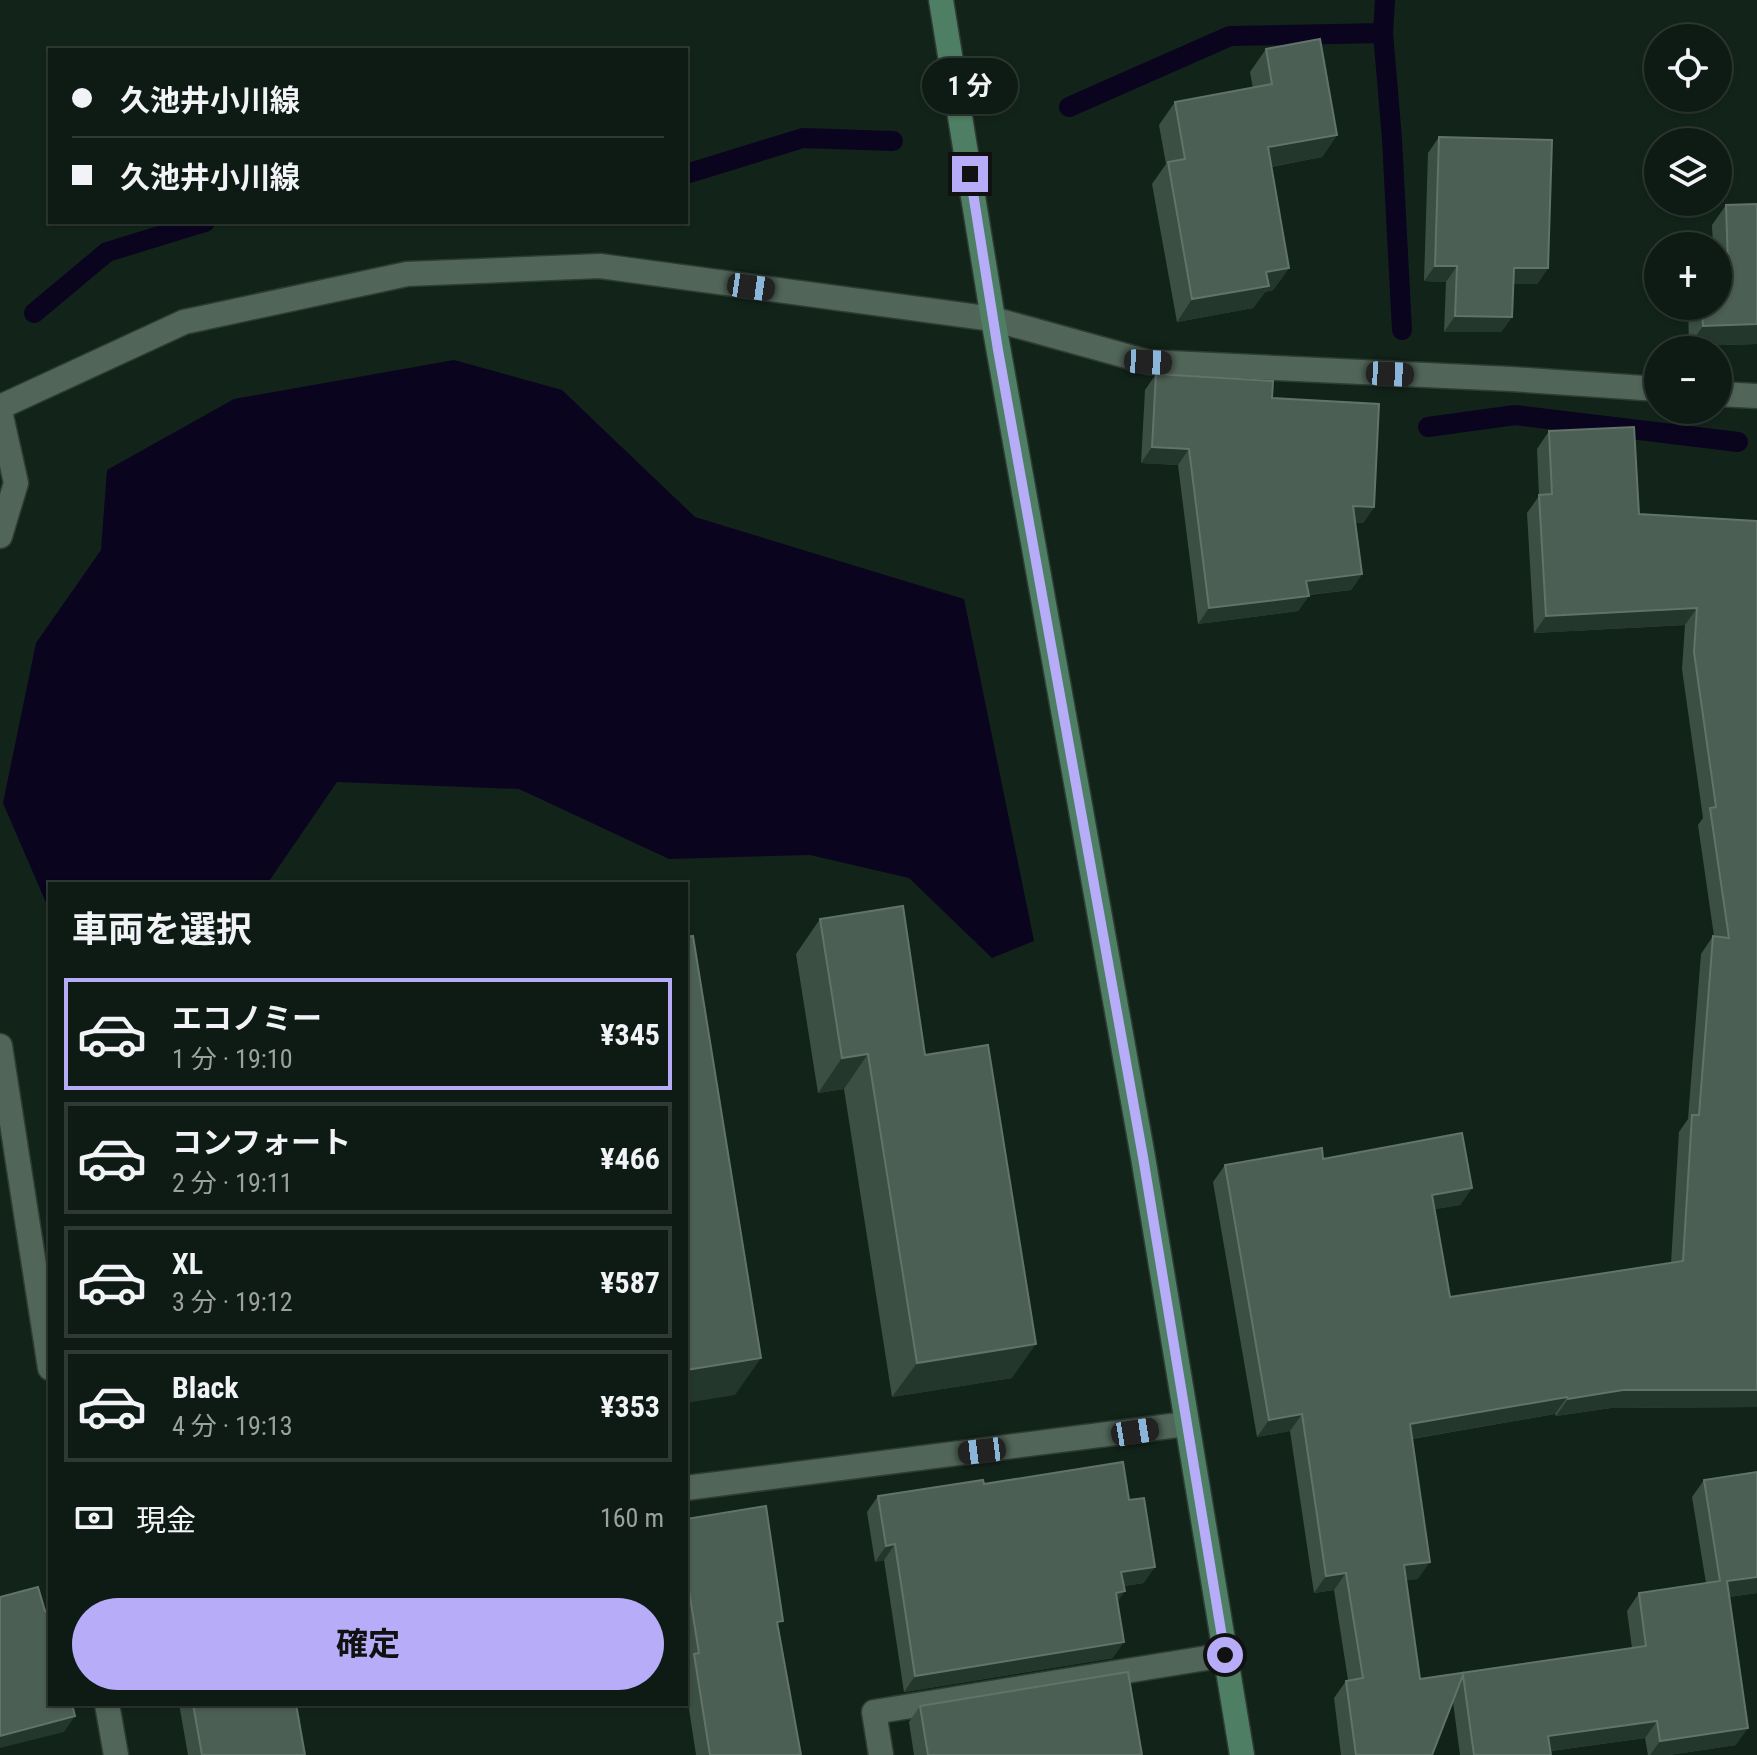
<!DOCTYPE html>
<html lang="ja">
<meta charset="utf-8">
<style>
body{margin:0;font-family:"Roboto Condensed","Noto Sans JP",sans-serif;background:#17241d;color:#f1f3f6;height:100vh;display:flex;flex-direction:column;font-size:30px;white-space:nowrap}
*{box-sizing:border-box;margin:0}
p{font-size:26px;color:#9ba1a0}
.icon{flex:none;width:44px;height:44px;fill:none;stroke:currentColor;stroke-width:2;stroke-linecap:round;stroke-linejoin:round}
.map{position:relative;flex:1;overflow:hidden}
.side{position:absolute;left:48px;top:882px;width:640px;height:824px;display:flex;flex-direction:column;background:#0e1b14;border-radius:0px;box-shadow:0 2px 6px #0004,0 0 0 2px #2e3934}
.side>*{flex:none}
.top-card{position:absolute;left:48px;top:48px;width:640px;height:176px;border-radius:0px;box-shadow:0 2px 6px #0004,0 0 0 2px #2e3934;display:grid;align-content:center;height:176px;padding:0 24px;background:#0e1b14}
.controls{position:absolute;left:1644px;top:24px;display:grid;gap:16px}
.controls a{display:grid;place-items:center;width:88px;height:88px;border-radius:50%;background:#0e1b14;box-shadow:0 2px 6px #0004,0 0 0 2px #2e3934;font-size:40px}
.end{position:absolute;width:36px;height:36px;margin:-18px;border:10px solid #b6acf8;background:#111;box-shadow:0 0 0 4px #111}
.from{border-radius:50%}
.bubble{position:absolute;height:56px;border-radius:28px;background:#0e1b14;box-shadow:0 2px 6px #0004,0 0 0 2px #2e3934;font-size:26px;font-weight:700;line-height:56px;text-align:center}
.car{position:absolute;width:24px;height:48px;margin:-24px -12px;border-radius:10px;box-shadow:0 0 6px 2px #0007;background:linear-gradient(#222 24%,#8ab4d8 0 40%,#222 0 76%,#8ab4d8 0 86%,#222 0)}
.top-card b{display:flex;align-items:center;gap:28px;height:76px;font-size:30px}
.top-card b+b{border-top:2px solid #2e3934}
.top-card i{width:20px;height:20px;background:#f1f3f6}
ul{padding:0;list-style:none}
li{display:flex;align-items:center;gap:24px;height:112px;margin:0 16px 12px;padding:0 8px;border:4px solid #2e3934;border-radius:0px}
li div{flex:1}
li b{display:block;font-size:30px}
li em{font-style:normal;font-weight:700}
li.on{border-color:#b6acf8}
li>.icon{width:72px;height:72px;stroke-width:1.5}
h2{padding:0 24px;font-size:36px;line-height:96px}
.pay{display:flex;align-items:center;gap:20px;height:88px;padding:0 24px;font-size:30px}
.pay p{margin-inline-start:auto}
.button{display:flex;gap:16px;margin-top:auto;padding:16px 24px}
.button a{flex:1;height:92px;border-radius:48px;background:#b6acf8;color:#111;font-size:32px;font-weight:700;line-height:92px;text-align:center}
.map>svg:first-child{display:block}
.water{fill:#0b041f}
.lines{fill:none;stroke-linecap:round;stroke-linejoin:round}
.stream{stroke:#0b041f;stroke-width:20}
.street-casing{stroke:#2f3c34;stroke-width:27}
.secondary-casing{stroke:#2f3c34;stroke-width:27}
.street{stroke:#516659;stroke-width:24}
.secondary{stroke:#4e7e64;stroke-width:24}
.wall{fill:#3c4f43}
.shaded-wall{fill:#24372c}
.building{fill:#4c5f54;stroke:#627369;stroke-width:2}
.route{stroke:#b6acf8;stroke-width:10}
</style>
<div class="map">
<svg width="1757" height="1755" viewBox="0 0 1757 1755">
<rect width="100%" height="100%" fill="#12241a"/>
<!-- water -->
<polygon class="water" points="454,360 562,390 695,517 964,599 1034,941 992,958 909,878 810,855 669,859 519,789 337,782 267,884 50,884 50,912 3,803 36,643 101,550 107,470 234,399"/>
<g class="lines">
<!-- stream -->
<g class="stream">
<polyline points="1383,33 1385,0"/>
<polyline points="1069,107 1230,36 1383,33 1392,139 1402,330"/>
<polyline points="686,174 803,138 893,141"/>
<polyline points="34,313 107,252 205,222"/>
<polyline points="1428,427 1515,415 1738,442"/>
</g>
<!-- street casing -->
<g class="street-casing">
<g id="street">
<polyline points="1718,394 1757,396"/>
<polyline points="0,407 184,322 407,274 600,266 993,319 1148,362 1511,379 1658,389"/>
<polyline points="0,411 16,483 0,536"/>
<polyline points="0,1046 50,1368"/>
<polyline points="686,1488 1186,1424"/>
<polyline points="107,1704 116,1755"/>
<polyline points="881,1755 874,1712 1225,1655"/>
</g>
</g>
<!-- secondary casing -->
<g class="secondary-casing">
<polyline id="secondary" points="941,0 993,319 1143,1157 1242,1755"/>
</g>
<!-- street -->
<use href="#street" class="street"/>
<!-- secondary -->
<use href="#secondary" class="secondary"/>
</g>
<!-- wall -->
<g class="wall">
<polygon points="1266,49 1337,135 1322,157 1271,167 1289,268 1273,290 1265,292 1253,308 1177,322 1152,184 1166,164 1159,125 1175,102 1253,88 1250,72"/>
<polygon points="1439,137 1548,268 1537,284 1513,284 1512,317 1501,332 1444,332 1446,282 1424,281 1428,153"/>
<polygon points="1757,204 1757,344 1689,346 1688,306 1718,306 1718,246 1713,246 1712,225 1726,205"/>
<polygon points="1156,374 1272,398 1374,507 1363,523 1355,522 1362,574 1351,590 1309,595 1298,611 1198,624 1178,465 1141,463 1145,390"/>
<polygon points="1549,431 1639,514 1757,521 1757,1407 1611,1408 1556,1416 1555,1414 1412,1439 1418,1579 1406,1580 1420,1679 1632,1648 1627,1611 1639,1593 1706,1583 1692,1497 1704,1480 1757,1472 1757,1593 1729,1597 1736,1745 1669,1755 1648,1755 1645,1738 1551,1751 1551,1755 1460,1755 1453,1702 1432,1755 1341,1755 1334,1698 1346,1681 1348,1680 1334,1590 1314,1593 1290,1431 1257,1437 1213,1182 1225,1165 1323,1159 1472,1188 1460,1205 1435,1209 1450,1297 1671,1263 1679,1132 1688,1119 1701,954 1713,936 1714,936 1698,825 1703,818 1682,669 1685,625 1534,633 1527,513 1539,496 1537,449"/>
<polygon points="820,919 1012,1378 892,1397 844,1089 818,1093 796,954"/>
<polygon points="984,1484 1144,1583 1124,1586 1117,1602 1113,1658 904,1692 884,1560 875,1562 867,1512 878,1496"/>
<polygon points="686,1519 778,1628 801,1755 696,1755 686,1689"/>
<polygon points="179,1704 296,1704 305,1755 188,1755"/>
<polygon points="920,1706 1142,1755 914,1755 909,1722"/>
</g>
<!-- shaded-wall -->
<g class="shaded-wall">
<polygon points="1337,135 1322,157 1252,170 1268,147"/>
<polygon points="1435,266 1457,266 1446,282 1424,281"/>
<polygon points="1289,268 1273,290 1265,292 1253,308 1177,322 1192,299 1266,272"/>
<polygon points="1514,268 1548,268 1537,284 1503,284"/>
<polygon points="1455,316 1512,317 1501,332 1444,332"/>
<polygon points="1757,324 1757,344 1689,346 1703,326"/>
<polygon points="1152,447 1189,449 1178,465 1141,463"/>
<polygon points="1353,506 1374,507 1363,523 1342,521"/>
<polygon points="1362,574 1351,590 1295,596 1306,581"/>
<polygon points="1309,596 1298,611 1198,624 1209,608"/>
<polygon points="1697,608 1685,625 1534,633 1546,616"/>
<polygon points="868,1054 844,1089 818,1093 842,1058"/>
<polygon points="1472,1188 1460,1205 1420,1212 1432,1195"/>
<polygon points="1036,1344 1012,1378 892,1397 917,1363"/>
<polygon points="761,1358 735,1395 686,1403 686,1370"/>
<polygon points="1623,1390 1757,1390 1757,1407 1611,1408 1556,1416 1568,1399"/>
<polygon points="1567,1397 1555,1414 1398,1441 1410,1424"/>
<polygon points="1302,1414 1290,1431 1257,1437 1269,1420"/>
<polygon points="895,1544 884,1560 875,1562 886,1546"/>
<polygon points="1430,1562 1418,1579 1392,1582 1404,1565"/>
<polygon points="1155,1567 1144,1583 1110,1588 1121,1572"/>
<polygon points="1346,1573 1334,1590 1314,1593 1326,1576"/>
<polygon points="1757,1577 1757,1593 1715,1599 1727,1581"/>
<polygon points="1125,1591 1114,1607 1116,1593"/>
<polygon points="1124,1642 1113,1658 904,1692 915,1676"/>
<polygon points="75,1716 64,1732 0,1748 0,1736"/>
<polygon points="1657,1721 1645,1738 1536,1753 1548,1736"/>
<polygon points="1748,1728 1736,1745 1669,1755 1650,1755 1660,1741"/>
</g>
<!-- building -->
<g class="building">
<polygon points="1320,39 1337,135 1268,147 1289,268 1266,272 1269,286 1192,299 1168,162 1185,159 1175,102 1272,84 1266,49"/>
<polygon points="1439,137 1552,140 1548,268 1514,268 1512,317 1455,316 1457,266 1435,266"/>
<polygon points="1757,204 1757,324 1703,326 1702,306 1718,306 1718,264 1728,264 1726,205"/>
<polygon points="1156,374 1273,381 1272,398 1379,404 1374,507 1353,506 1362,574 1306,581 1309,596 1209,608 1189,449 1152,447"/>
<polygon points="1634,427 1639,514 1757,521 1757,1390 1623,1390 1568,1399 1567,1397 1410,1424 1430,1562 1404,1565 1420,1679 1646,1646 1639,1593 1720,1581 1704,1480 1757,1472 1757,1577 1727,1581 1748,1728 1660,1741 1657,1721 1548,1736 1551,1755 1474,1755 1463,1675 1432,1755 1356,1755 1346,1681 1363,1678 1346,1573 1326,1576 1302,1414 1269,1420 1225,1165 1322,1148 1323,1159 1462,1133 1472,1188 1432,1195 1450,1297 1683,1261 1692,1115 1699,1115 1713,936 1729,938 1710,808 1716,807 1694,652 1697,608 1546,616 1539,495 1552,494 1549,431"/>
<polygon points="903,906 925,1055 988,1045 1036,1344 917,1363 868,1054 842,1058 820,919"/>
<polygon points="693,936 761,1358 686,1370 686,937"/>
<polygon points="1123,1462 1129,1500 1144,1498 1155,1567 1121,1572 1125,1591 1116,1593 1124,1642 915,1676 895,1544 886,1546 878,1496 983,1480 984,1484"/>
<polygon points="766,1506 783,1621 777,1622 801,1755 710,1755 694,1654 699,1653 686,1572 686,1519"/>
<polygon points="38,1587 45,1611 50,1610 50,1704 72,1704 75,1716 0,1736 0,1597"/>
<polygon points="1128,1672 1142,1755 928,1755 920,1706"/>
<polygon points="193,1704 296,1704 305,1755 202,1755"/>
</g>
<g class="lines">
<!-- route -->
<polyline class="route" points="970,174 998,350 1143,1157 1225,1655"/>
</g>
</svg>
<div class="controls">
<a><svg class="icon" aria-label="locate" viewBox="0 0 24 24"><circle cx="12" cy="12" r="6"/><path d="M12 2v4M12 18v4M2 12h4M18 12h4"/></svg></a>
<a><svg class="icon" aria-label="layers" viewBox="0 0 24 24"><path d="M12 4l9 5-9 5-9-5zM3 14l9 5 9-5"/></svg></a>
<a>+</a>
<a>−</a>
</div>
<i class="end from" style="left:1225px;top:1655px"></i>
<i class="end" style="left:970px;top:174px"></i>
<div class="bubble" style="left:922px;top:58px;width:96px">1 分</div>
<i class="car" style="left:751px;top:287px;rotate:98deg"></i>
<i class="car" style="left:1148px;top:362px;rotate:93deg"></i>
<i class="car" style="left:1390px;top:374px;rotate:93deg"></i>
<i class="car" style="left:1135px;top:1432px;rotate:81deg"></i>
<i class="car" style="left:982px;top:1451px;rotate:263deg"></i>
<div class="top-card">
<b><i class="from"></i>久池井小川線</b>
<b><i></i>久池井小川線</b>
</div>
<section class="side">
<h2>車両を選択</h2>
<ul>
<li class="on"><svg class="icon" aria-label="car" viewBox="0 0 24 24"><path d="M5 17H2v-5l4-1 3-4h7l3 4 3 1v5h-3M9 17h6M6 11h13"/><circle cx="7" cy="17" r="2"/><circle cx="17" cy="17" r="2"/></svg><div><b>エコノミー</b><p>1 分 · 19:10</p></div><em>¥345</em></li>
<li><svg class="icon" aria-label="car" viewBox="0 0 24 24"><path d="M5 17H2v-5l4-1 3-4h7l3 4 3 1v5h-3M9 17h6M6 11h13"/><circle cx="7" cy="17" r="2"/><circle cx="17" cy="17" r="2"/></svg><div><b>コンフォート</b><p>2 分 · 19:11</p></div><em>¥466</em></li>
<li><svg class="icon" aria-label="car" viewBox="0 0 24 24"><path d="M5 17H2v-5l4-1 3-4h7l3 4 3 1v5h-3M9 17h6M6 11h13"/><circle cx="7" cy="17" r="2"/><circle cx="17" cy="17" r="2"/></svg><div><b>XL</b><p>3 分 · 19:12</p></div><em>¥587</em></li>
<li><svg class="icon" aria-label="car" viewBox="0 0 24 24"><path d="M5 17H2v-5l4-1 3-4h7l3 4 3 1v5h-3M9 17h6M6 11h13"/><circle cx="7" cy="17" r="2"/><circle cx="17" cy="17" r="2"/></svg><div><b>Black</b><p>4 分 · 19:13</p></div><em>¥353</em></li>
</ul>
<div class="pay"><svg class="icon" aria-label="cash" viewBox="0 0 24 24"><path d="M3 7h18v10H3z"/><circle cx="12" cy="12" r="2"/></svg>現金<p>160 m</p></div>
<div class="button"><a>確定</a></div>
</section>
</div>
